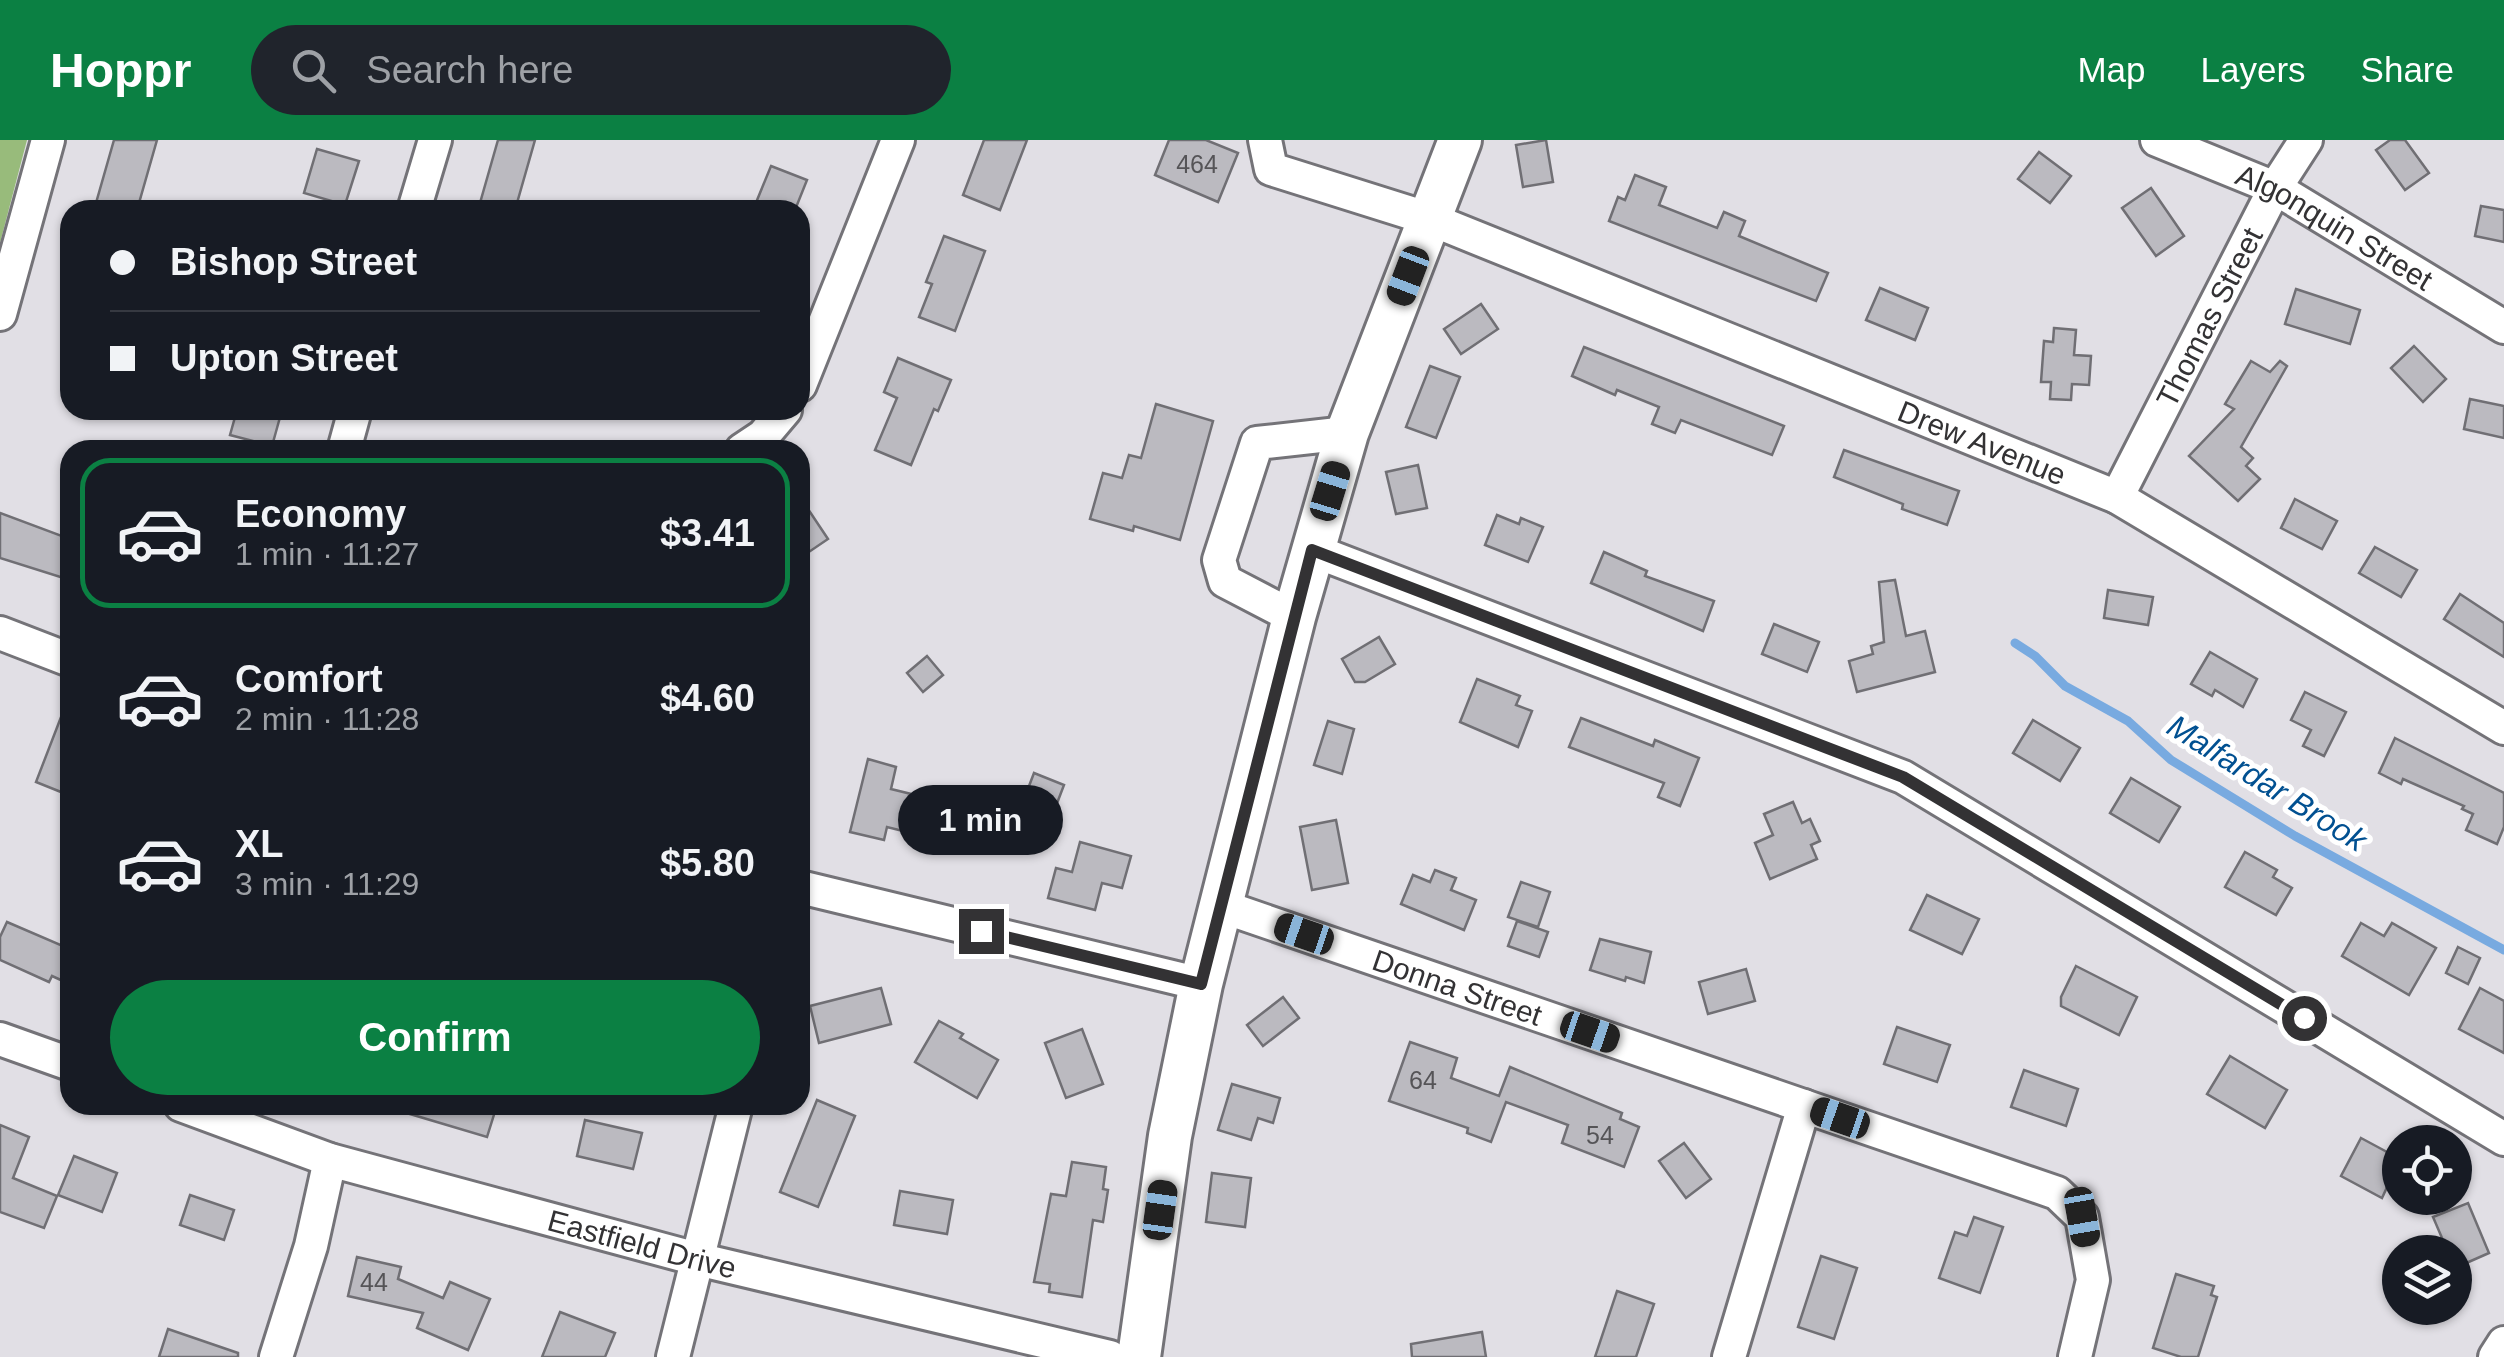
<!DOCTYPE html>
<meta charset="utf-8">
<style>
body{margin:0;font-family:Helvetica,sans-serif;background:#20242c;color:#f1f3f6;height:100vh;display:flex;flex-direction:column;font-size:38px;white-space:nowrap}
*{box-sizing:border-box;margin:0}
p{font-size:32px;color:#9ea1a6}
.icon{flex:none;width:55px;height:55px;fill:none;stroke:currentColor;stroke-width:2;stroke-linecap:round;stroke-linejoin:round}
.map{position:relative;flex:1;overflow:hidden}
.side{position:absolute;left:60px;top:300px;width:750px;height:675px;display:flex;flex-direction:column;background:#171b24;border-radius:30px;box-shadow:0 2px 8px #0004}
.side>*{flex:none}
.banner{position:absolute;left:60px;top:60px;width:750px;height:220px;border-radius:30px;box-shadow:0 2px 8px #0004;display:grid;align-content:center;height:220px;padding:0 50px;background:#171b24}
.fabs{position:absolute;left:2382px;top:985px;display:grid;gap:20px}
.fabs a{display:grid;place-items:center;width:90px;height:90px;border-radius:50%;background:#171b24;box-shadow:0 2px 8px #0004;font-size:50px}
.end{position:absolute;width:45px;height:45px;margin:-22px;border:12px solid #333234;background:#fff;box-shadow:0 0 0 5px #fff}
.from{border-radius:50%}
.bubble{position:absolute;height:70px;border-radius:35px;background:#171b24;box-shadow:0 2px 8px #0004;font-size:32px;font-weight:700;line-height:70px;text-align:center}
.car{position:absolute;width:30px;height:60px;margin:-30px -15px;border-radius:12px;box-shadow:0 0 8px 2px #0007;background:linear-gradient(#222 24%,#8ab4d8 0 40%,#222 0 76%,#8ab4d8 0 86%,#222 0)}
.banner b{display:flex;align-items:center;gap:35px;height:95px;font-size:38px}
.banner b+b{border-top:2px solid #363941}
.banner i{width:25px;height:25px;background:#f1f3f6}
ul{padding:18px 0 0;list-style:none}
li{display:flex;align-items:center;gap:30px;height:150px;margin:0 20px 15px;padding:0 30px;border:5px solid transparent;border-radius:30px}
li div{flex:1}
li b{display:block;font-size:38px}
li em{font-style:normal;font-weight:700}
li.selected{border-color:#0b8043}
li>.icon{width:90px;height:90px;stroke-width:1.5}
.cta{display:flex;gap:20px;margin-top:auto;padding:20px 50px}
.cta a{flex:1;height:115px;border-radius:60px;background:#0b8043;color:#fff;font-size:40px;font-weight:700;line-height:115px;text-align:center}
header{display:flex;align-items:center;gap:60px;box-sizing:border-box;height:140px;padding:0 50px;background:#0b8043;color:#fff}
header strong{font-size:48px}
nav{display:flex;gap:55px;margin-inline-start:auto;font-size:35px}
.search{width:700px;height:90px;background:#20242c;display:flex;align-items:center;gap:25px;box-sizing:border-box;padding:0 35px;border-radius:55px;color:#9ea1a6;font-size:38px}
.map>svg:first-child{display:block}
.forest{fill:#98bb7b}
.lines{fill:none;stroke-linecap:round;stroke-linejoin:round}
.stream{stroke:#78aae0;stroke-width:9}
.building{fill:#bbbac0;stroke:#706f74;stroke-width:2.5}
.minor-casing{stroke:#747378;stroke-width:38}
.major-casing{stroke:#747378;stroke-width:48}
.minor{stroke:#fff;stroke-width:32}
.major{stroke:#fff;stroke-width:42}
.route{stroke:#333234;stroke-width:12}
.labels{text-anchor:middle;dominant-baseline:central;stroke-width:10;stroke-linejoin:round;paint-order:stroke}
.number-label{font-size:25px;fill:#555457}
.street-label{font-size:30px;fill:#333234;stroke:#fff}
.water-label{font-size:32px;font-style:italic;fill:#015091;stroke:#fff}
</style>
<header>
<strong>Hoppr</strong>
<div class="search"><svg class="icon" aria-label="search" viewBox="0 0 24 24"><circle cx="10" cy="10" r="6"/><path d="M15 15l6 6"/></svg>Search here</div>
<nav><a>Map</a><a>Layers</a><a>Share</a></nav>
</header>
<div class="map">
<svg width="2504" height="1217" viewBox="0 0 2504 1217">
<rect width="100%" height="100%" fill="#e1dfe5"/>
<!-- forest -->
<polygon class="forest" points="0,0 27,0 0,103"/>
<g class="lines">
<!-- stream -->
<polyline class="stream" points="2015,503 2035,516 2065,546 2128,581 2171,620 2295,696 2504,810"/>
</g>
<!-- building -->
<g class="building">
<polygon points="114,0 157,0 137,70 94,70"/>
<polygon points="498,0 535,0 515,70 478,70"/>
<polygon points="984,0 1027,0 1000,70 963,55"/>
<polygon points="1169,0 1206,0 1238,13 1218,62 1155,35"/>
<polygon points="1546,0 1553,42 1523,47 1516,5"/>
<polygon points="2390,0 2405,0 2429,33 2405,50 2376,10"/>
<polygon points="317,9 359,21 345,65 304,53"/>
<polygon points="2039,12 2071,36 2050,63 2018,39"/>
<polygon points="771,26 807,40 795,70 753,70"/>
<polygon points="1635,35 1666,47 1659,65 1717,88 1724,72 1745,81 1739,96 1828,133 1816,161 1609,81 1618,57 1625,60"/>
<polygon points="2151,48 2184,96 2156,116 2122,68"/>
<polygon points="2481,66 2504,70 2504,102 2475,96"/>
<polygon points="944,96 985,111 955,191 919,177 932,144 926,142"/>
<polygon points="1880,148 1928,168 1915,200 1866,180"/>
<polygon points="2296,149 2360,170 2350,204 2285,184"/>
<polygon points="1481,164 1498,189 1461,214 1444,189"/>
<polygon points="2054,188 2076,190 2074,215 2091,216 2089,245 2072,244 2071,260 2050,259 2051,242 2041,242 2044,201 2053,202"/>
<polygon points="2414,206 2446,239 2423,262 2391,228"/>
<polygon points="1584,207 1784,286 1772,315 1681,280 1675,293 1652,284 1659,267 1617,250 1615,255 1572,236"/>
<polygon points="898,218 951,240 938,271 934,269 911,325 875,310 897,258 884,252"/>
<polygon points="2251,221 2270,232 2280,221 2287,226 2241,307 2253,318 2246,326 2260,339 2238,361 2189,316 2234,269 2225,264"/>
<polygon points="1430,226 1460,237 1436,298 1406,287"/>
<polygon points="2470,259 2504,266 2504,298 2464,289"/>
<polygon points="1156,264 1213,281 1180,400 1134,386 1133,391 1090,379 1103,333 1122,338 1129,315 1141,318"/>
<polygon points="237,270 282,270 272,306 230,295"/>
<polygon points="1844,310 1959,351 1947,385 1902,369 1903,364 1834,337"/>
<polygon points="1418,325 1427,368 1396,374 1386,332"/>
<polygon points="800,357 828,399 800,418"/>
<polygon points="2295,359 2337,381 2322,409 2281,388"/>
<polygon points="0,373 70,399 70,440 0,418"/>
<polygon points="1497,375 1519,384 1521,378 1543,387 1528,422 1485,405"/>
<polygon points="2375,407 2417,430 2401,457 2359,433"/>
<polygon points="1604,412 1647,431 1645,436 1714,461 1703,491 1591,443"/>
<polygon points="1895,440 1906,496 1925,491 1935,532 1857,552 1849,521 1873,514 1871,506 1884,502 1879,442"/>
<polygon points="2108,450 2153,457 2148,485 2104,478"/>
<polygon points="2460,454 2504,483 2504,517 2444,479"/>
<polygon points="1774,484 1819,502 1807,532 1762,514"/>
<polygon points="1379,497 1395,524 1365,542 1355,542 1342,519"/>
<polygon points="2210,512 2257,539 2243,567 2215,550 2212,556 2191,544"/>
<polygon points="927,516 943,535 923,552 907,533"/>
<polygon points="1477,539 1520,556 1516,565 1532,571 1518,607 1460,582"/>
<polygon points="2305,552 2346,572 2324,616 2303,606 2311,590 2291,580"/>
<polygon points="68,559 70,627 61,652 36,642"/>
<polygon points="1581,578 1653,606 1655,600 1699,618 1680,666 1658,657 1664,643 1569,607"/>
<polygon points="2033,580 2080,608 2060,641 2013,613"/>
<polygon points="1328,581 1354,589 1342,634 1314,625"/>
<polygon points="2395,598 2504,653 2504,687 2497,704 2466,690 2473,674 2462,669 2464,666 2403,639 2401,644 2379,633"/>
<polygon points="868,619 896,627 891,649 948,663 939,700 887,687 884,700 850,692"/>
<polygon points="1034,633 1064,645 1051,679 1021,667"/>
<polygon points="2131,638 2180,667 2159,702 2110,673"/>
<polygon points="1793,662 1802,683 1810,679 1820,701 1811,705 1817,719 1770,739 1755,703 1773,695 1764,674"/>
<polygon points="1336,680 1348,743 1312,750 1300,687"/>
<polygon points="1080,702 1131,716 1122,748 1102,743 1095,770 1048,758 1056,728 1072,732"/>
<polygon points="2245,712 2277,730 2273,737 2292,748 2276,775 2225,747"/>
<polygon points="1435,730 1456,738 1451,750 1476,760 1464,790 1401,764 1413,735 1430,742"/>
<polygon points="1521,742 1550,752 1538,787 1508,777"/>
<polygon points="1927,755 1979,779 1962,814 1910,790"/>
<polygon points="1517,781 1548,792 1539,817 1508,806"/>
<polygon points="7,782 70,809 70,824 63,841 52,836 49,842 0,820 0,797"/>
<polygon points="2361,783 2384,796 2392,783 2436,808 2409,855 2342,816"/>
<polygon points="1600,799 1651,812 1644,843 1626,837 1625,841 1590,830"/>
<polygon points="2458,807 2480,818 2468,844 2446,833"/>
<polygon points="2076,826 2137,857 2119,895 2061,866 2061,857"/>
<polygon points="1746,829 1755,861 1708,874 1699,842"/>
<polygon points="881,848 891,884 819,903 810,866"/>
<polygon points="2480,848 2504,861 2504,913 2459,889"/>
<polygon points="1283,857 1299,878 1263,906 1247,885"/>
<polygon points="939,881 963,894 960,898 998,920 977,958 915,922"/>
<polygon points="1897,887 1950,905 1937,942 1884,924"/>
<polygon points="1082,889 1103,944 1066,958 1045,903"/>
<polygon points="1410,902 1457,918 1451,938 1499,956 1510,927 1622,973 1620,979 1639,987 1624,1027 1562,1003 1568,985 1506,962 1491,1002 1467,993 1468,988 1389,961"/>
<polygon points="2230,916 2287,950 2265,988 2207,954"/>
<polygon points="2024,930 2078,949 2066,986 2011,967"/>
<polygon points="1232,944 1280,958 1273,983 1258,978 1251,1000 1218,990"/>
<polygon points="817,960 855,976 818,1067 780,1052"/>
<polygon points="401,965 497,965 487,997 400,971"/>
<polygon points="585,980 642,993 633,1029 577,1016"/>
<polygon points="0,985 29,997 13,1038 57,1056 44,1088 0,1072"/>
<polygon points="2361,998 2400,1019 2382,1058 2341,1036"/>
<polygon points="1684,1003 1711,1039 1686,1058 1659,1021"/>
<polygon points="74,1016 117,1033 102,1072 58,1055"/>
<polygon points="1072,1022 1106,1027 1103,1049 1108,1050 1103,1082 1093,1080 1082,1157 1049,1152 1050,1144 1034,1142 1051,1054 1066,1056"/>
<polygon points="1212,1033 1251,1038 1245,1087 1206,1082"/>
<polygon points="900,1051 953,1060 947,1094 894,1085"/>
<polygon points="190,1055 234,1070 224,1100 180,1085"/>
<polygon points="2468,1063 2489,1113 2455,1128 2455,1112 2448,1112 2433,1077"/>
<polygon points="1974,1077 2003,1087 1980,1153 1939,1138 1955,1092 1967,1096"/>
<polygon points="1821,1116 1857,1128 1834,1199 1798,1187"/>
<polygon points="357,1117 401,1127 398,1139 443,1158 450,1142 490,1159 468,1210 417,1188 423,1173 348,1156"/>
<polygon points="2176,1134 2214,1146 2211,1155 2217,1157 2198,1217 2181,1217 2153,1208"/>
<polygon points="1617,1151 1654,1164 1636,1217 1595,1217"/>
<polygon points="560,1172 615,1193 605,1217 542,1217"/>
<polygon points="168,1189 238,1213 238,1217 159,1217"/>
<polygon points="1482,1192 1486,1217 1412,1217 1411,1204"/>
</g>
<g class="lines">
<!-- minor casing -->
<g class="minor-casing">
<g id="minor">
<path id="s1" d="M1265,0L1271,29L1430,79L2117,357L2504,588"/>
<path id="s2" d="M2157,0L2275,48L2504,187"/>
<polyline points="414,70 435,0"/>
<polyline points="0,174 48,0"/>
<polyline points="800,245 898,0"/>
<polyline points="344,310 355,270"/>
<polyline points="742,310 763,296 785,270"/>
<path id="s3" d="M2117,357L2275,48L2306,0"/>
<polyline points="1312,410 1903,637 2504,999"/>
<polyline points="1294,477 1225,441 1219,420 1257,303 1347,293"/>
<polyline points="0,493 70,520"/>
<polyline points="800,747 1201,844"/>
<path id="s4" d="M1221,766L2057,1053L2082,1077L2093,1140L2075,1217"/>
<polyline points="0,899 70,924"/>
<path id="s5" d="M181,965L330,1020L697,1119L1110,1217"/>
<polyline points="276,1217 311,1106 330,1020"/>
<polyline points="673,1217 736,965"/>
<polyline points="1729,1217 1804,966"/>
<polyline points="2495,1217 2504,1203"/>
</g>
</g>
<!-- major casing -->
<g class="major-casing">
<polyline id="major" points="1139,1217 1170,996 1201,844 1294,477 1347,293 1460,0"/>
</g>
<!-- minor -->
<use href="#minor" class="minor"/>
<!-- major -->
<use href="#major" class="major"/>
</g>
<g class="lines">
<!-- route -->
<polyline class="route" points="981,791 1201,844 1312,410 1903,637 2304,878"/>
</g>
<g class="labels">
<!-- number labels -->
<g class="number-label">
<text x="1197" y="24">464</text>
<text x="1423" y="940">64</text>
<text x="1600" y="995">54</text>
<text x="374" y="1142">44</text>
</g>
<!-- street labels -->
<g class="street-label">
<text stroke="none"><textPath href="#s2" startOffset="198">Algonquin Street</textPath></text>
<text stroke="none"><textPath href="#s3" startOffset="202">Thomas Street</textPath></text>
<text stroke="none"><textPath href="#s1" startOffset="792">Drew Avenue</textPath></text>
<text stroke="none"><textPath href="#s4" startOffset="250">Donna Street</textPath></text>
<text stroke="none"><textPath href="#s5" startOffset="482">Eastfield Drive</textPath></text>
</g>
<!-- water labels -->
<g class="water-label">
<text transform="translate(2267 643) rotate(32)">Malfardar Brook</text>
</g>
</g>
</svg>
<div class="fabs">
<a><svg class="icon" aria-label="locate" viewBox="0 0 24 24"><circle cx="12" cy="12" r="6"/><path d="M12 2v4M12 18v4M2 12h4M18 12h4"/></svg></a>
<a><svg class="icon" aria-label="layers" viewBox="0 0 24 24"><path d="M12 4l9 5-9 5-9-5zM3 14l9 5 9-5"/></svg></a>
</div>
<i class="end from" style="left:2304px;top:878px"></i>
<i class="end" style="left:981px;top:791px"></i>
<div class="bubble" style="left:898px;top:645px;width:165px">1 min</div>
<i class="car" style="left:1408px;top:136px;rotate:201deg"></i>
<i class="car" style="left:1330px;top:351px;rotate:17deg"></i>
<i class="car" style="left:1304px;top:794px;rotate:289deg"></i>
<i class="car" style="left:1590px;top:892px;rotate:109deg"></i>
<i class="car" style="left:1840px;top:978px;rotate:289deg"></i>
<i class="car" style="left:1160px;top:1070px;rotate:8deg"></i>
<i class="car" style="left:2082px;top:1077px;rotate:170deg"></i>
<div class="banner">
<b><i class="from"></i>Bishop Street</b>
<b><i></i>Upton Street</b>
</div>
<section class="side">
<ul>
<li class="selected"><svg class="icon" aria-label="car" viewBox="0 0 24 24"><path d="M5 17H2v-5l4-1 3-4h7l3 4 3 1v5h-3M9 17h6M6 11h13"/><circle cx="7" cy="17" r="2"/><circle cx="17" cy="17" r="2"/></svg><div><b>Economy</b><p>1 min · 11:27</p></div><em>$3.41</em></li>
<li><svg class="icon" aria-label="car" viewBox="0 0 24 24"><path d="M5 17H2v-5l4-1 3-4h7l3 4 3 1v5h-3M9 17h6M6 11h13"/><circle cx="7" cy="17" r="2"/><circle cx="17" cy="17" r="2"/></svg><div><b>Comfort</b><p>2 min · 11:28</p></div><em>$4.60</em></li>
<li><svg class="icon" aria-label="car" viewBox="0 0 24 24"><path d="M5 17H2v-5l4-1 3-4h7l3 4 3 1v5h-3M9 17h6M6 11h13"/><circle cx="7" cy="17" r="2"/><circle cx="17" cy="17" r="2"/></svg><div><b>XL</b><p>3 min · 11:29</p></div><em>$5.80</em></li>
</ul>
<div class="cta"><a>Confirm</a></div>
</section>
</div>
